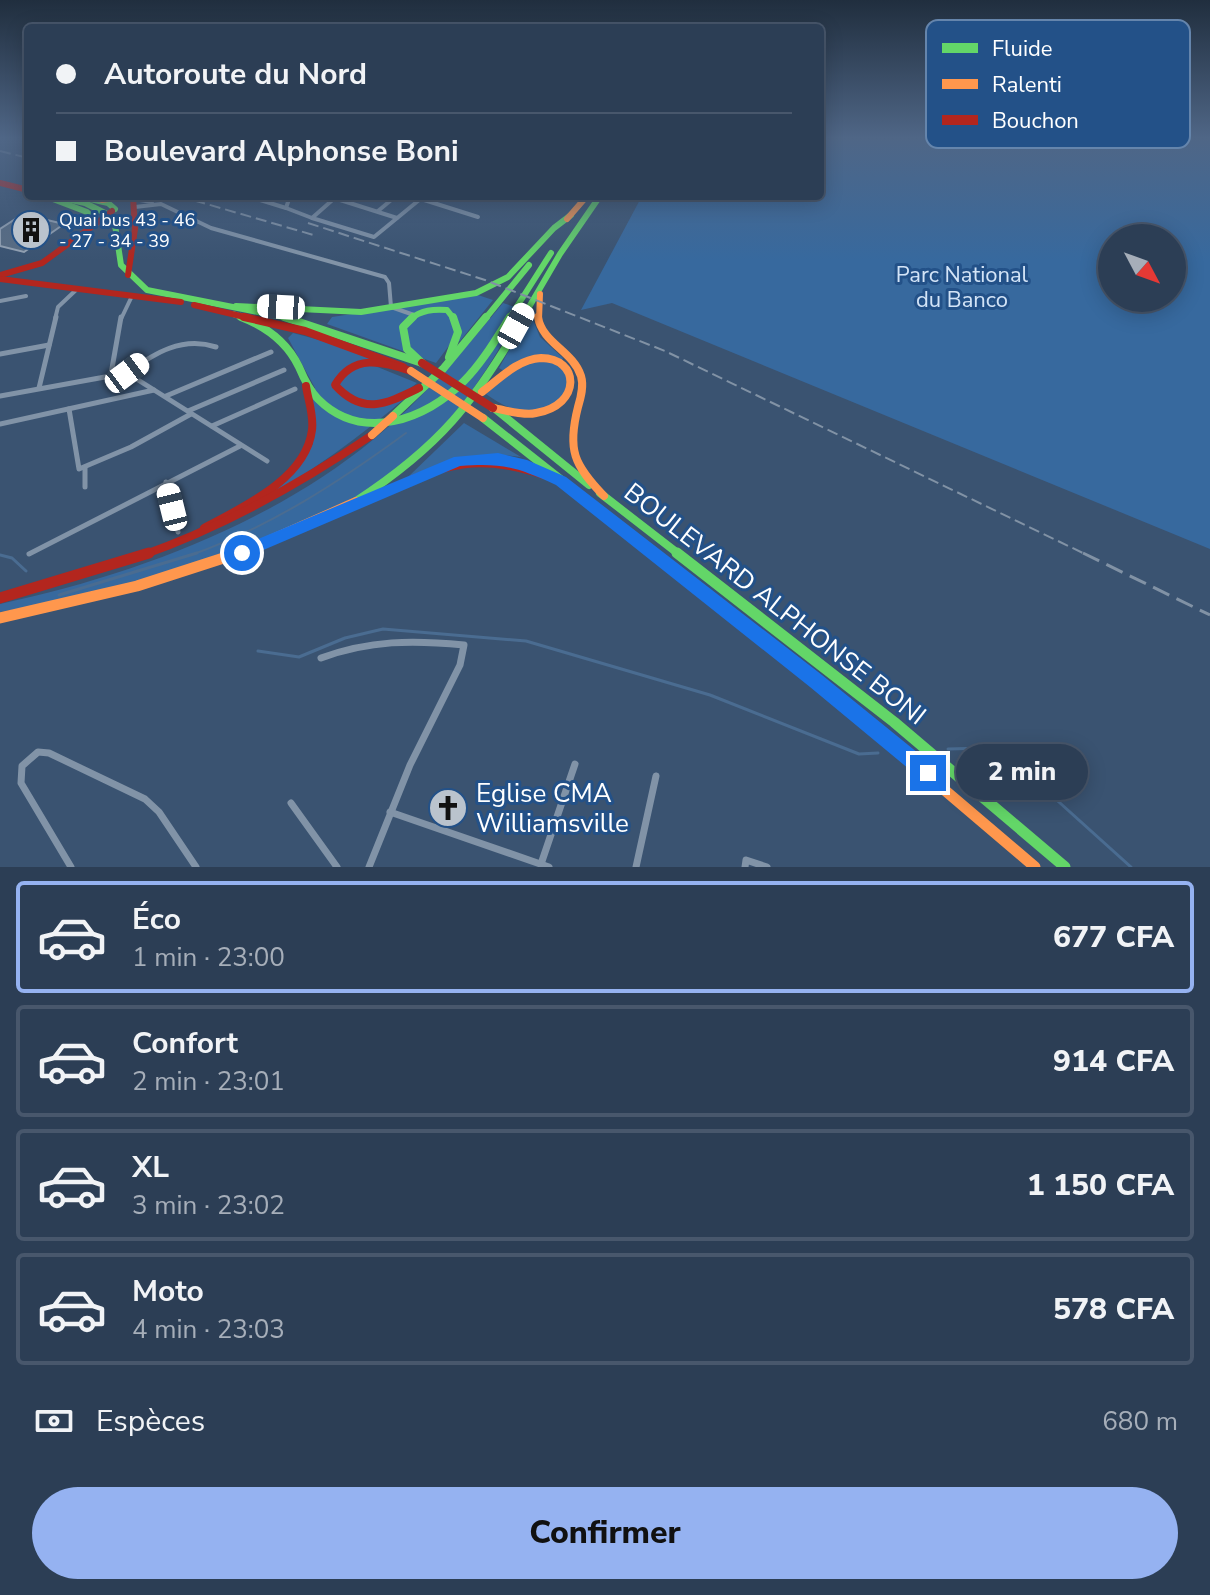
<!DOCTYPE html>
<html lang="fr">
<meta charset="utf-8">
<style>
body{margin:0;font-family:"Nunito Sans",sans-serif;background:#38495f;color:#f1f3f6;height:100vh;display:flex;flex-direction:column;font-size:30px;white-space:nowrap}
*{box-sizing:border-box;margin:0}
p{font-size:26px;color:#a6aeb9}
.icon{flex:none;width:44px;height:44px;fill:none;stroke:currentColor;stroke-width:2;stroke-linecap:round;stroke-linejoin:round}
.map{position:relative;height:867px;overflow:hidden}
.side{display:flex;flex-direction:column;background:#2c3e55;flex:1}
.side>*{flex:none}
.hud{position:absolute;left:24px;top:24px;width:800px;height:176px;border-radius:8px;box-shadow:0 4px 20px #0003,0 0 0 2px #48576c;display:grid;align-content:center;height:176px;padding:0 32px;background:#2c3e55}
.needle{width:52px;rotate:131deg}
.tools{position:absolute;left:1098px;top:224px;display:grid;gap:16px}
.tools a{display:grid;place-items:center;width:88px;height:88px;border-radius:50%;background:#2c3e55;box-shadow:0 4px 20px #0003,0 0 0 2px #48576c;font-size:40px}
.end{position:absolute;width:36px;height:36px;margin:-18px;border:10px solid #1a73e8;background:#fff;box-shadow:0 0 0 4px #fff}
.from{border-radius:50%}
.bubble{position:absolute;height:56px;border-radius:28px;background:#2c3e55;box-shadow:0 4px 20px #0003,0 0 0 2px #48576c;font-size:26px;font-weight:800;line-height:56px;text-align:center}
.car{position:absolute;width:24px;height:48px;margin:-24px -12px;border-radius:10px;box-shadow:0 0 6px 2px #0007;background:linear-gradient(#fff 24%,#345 0 40%,#fff 0 76%,#345 0 86%,#fff 0)}
.hud b{display:flex;align-items:center;gap:28px;height:76px;font-size:30px}
.hud b+b{border-top:2px solid #48576c}
.hud i{width:20px;height:20px;background:#f1f3f6}
ul{padding:14px 0 0;list-style:none}
li{display:flex;align-items:center;gap:24px;height:112px;margin:0 16px 12px;padding:0 16px;border:4px solid #48576c;border-radius:8px}
li div{flex:1}
li b{display:block;font-size:30px}
li em{font-style:normal;font-weight:800}
li.active{border-color:#95b2f1}
li>.icon{width:72px;height:72px;stroke-width:1.5}
.pay{display:flex;align-items:center;gap:20px;height:88px;padding:0 32px;font-size:30px}
.pay p{margin-inline-start:auto}
.primary-button{display:flex;gap:16px;margin-top:auto;padding:16px 32px}
.primary-button a{flex:1;height:92px;border-radius:48px;background:#95b2f1;color:#111;font-size:32px;font-weight:800;line-height:92px;text-align:center}
.map>svg:first-child{display:block}
.green{fill:#37699e;fill-rule:evenodd}
.lines{fill:none;stroke-linecap:round;stroke-linejoin:round}
.stream-far1{stroke:#4a6c91;stroke-width:2}
.stream{stroke:#4a6c91;stroke-width:3}
.building{fill:#586c83;stroke:#95a3b4;stroke-width:2}
.street-far2{stroke:#8193a7;stroke-width:4}
.street-far1{stroke:#8193a7;stroke-width:5}
.street{stroke:#8193a7;stroke-width:7}
.fast-far2{stroke:#63d668;stroke-width:6}
.fast-far1{stroke:#63d668;stroke-width:8}
.fast{stroke:#63d668;stroke-width:11}
.slow-far2{stroke:#ff974d;stroke-width:6}
.slow-far1{stroke:#ff974d;stroke-width:8}
.slow{stroke:#ff974d;stroke-width:11}
.jam-far2{stroke:#b3261e;stroke-width:6}
.jam-far1{stroke:#b3261e;stroke-width:8}
.jam{stroke:#b3261e;stroke-width:11}
.rail-far1{stroke:#8192a5;stroke-width:2;stroke-dasharray:11 5;stroke-linecap:butt}
.rail{stroke:#8192a5;stroke-width:3;stroke-dasharray:18 8;stroke-linecap:butt}
.slow-bridge{stroke:#ff974d;stroke-width:8}
.jam-bridge-far1{stroke:#b3261e;stroke-width:6}
.jam-bridge{stroke:#b3261e;stroke-width:8}
.route{fill:#1a73e8}
.labels{text-anchor:middle;dominant-baseline:central;stroke-width:6;stroke-linejoin:round;paint-order:stroke}
.far-poi-label{font-size:18px;fill:#fff;stroke:#235188;text-anchor:start}
.park-label{font-size:22px;fill:#d3e4f7;stroke:#235188}
.near-street-label{font-size:26px;fill:#fff;stroke:#235188}
.near-poi-label{font-size:26px;fill:#fff;stroke:#235188;text-anchor:start}
.key{fill:#235188;stroke:#6585ac;stroke-width:2}
.key-label{font-size:22px;fill:#fff}
</style>
<div class="map">
<svg width="1210" height="867" viewBox="0 0 1210 867">
<rect width="100%" height="100%" fill="#3a5371"/>
<!-- green -->
<g class="green">
<path d="M820,139H1210V549L612,303L581,310L642,196H820ZM1112,238H1172V298H1112Z"/>
<polygon points="478,295 493,300 460,341 451,343 436,363 327,324 332,317"/>
<path d="M503,303L521,309C489,371 450,429 395,472C368,494 335,507 304,522C206,567 105,593 0,612V604C131,576 269,525 374,439C423,399 463,351 503,303Z"/>
<path d="M530,313L540,337L563,358L560,366C586,389 555,415 528,412C512,411 499,403 486,394L509,374L499,368Z"/>
<path d="M293,333L327,342L372,359L375,366L417,383L408,390L409,395C353,443 296,483 231,517L269,492L313,444L308,397L315,388L288,338Z"/>
<polygon points="464,423 521,457 496,454 468,457 408,477"/>
</g>
<g class="lines">
<!-- stream-far1 -->
<path class="stream-far1" d="M191,555C270,527 339,482 406,433"/>
<!-- stream -->
<g class="stream">
<polyline points="0,555 12,558 26,571"/>
<polyline points="59,595 197,553"/>
<polyline points="258,651 299,657 345,638 383,629 526,641 710,695 859,754 878,753"/>
<polyline points="948,749 985,748 1019,766 1131,867"/>
</g>
</g>
<!-- building -->
<polygon class="building" points="23,214 30,216 64,224 24,252 0,246 0,229"/>
<g class="lines">
<!-- street-far2 -->
<g class="street-far2">
<polyline points="247,196 286,208 290,196"/>
<polyline points="337,196 312,218 374,237 424,196"/>
<polyline points="492,196 496,197"/>
<polyline points="134,199 152,202"/>
<polyline points="337,199 397,218"/>
<polyline points="421,199 478,217"/>
<polyline points="135,207 161,204 211,228 385,277 389,283 391,307 414,315"/>
<polyline points="286,208 312,218"/>
<polyline points="378,211 396,196"/>
<polyline points="0,301 26,296"/>
<polyline points="55,319 58,307 76,290"/>
<polyline points="121,319 132,296"/>
</g>
<!-- street-far1 -->
<g class="street-far1">
<polyline points="0,354 49,345"/>
<path d="M128,372C155,353 182,336 216,347"/>
<polyline points="111,374 121,317"/>
<polyline points="39,388 56,317"/>
<polyline points="0,396 127,373 267,461"/>
<polyline points="166,396 271,352"/>
<polyline points="69,409 79,469 131,447 191,414"/>
<polyline points="188,411 284,370"/>
<polyline points="0,424 154,390"/>
<polyline points="212,426 295,389"/>
<polyline points="85,467 85,487"/>
<polyline points="166,482 178,532"/>
<polyline points="29,554 240,446"/>
</g>
<!-- street -->
<g class="street">
<path d="M321,658C370,640 413,640 464,645L460,665L410,765L369,867"/>
<polyline points="291,803 337,867"/>
<polyline points="390,812 549,867"/>
<polyline points="541,864 575,764"/>
<polyline points="71,867 21,783 22,766 38,752 49,753 145,799 159,812 196,867"/>
<polyline points="636,867 656,776"/>
<polyline points="745,867 746,860 767,867"/>
</g>
<!-- fast-far2 -->
<g class="fast-far2">
<polyline points="45,196 87,212 97,223"/>
<polyline points="53,196 85,203 107,214 115,225 121,265 147,290 293,319"/>
<polyline points="77,196 108,203 115,209"/>
<polyline points="236,306 361,312 476,293 508,277 554,228 571,215"/>
<polyline points="233,314 247,319"/>
<path d="M410,319C422,310 433,309 447,310L454,319"/>
<polyline points="485,319 529,265"/>
<polyline points="509,319 551,253"/>
<polyline points="522,319 560,254 600,196"/>
</g>
<!-- fast-far1 -->
<g class="fast-far1">
<path d="M241,317C267,327 287,342 299,367C304,379 309,390 318,399C362,443 426,420 464,381C482,363 496,339 510,317"/>
<polyline points="284,317 422,363"/>
<polyline points="413,317 403,327 407,349 422,363"/>
<polyline points="449,357 458,332 453,317"/>
<polyline points="494,408 589,485"/>
<polyline points="393,416 443,369 486,317"/>
<polyline points="483,418 657,555"/>
<polyline points="600,493 680,555"/>
<path d="M356,501C440,446 474,403 524,317"/>
</g>
<!-- fast -->
<g class="fast">
<polyline points="654,553 820,684"/>
<polyline points="677,553 894,722 1065,867"/>
</g>
<!-- slow-far2 -->
<g class="slow-far2">
<polyline points="102,200 129,196"/>
<polyline points="567,219 587,196"/>
<polyline points="539,319 540,294"/>
</g>
<!-- slow-far1 -->
<g class="slow-far1">
<path d="M538,317C542,343 573,351 581,376C584,386 581,397 578,407C567,450 574,465 604,496"/>
<path d="M482,392C499,379 518,359 541,358C580,358 582,405 536,413C523,416 506,410 493,408"/>
<polyline points="234,555 356,501"/>
</g>
<!-- slow -->
<g class="slow">
<polyline points="0,618 137,586 239,553"/>
<polyline points="820,684 1035,867"/>
</g>
<!-- jam-far2 -->
<g class="jam-far2">
<polyline points="0,183 28,190"/>
<polyline points="0,275 42,263 101,220"/>
<polyline points="128,275 135,229 133,196"/>
<polyline points="0,279 181,302"/>
<polyline points="194,305 253,319"/>
</g>
<!-- jam-far1 -->
<g class="jam-far1">
<polyline points="244,317 305,331 403,367"/>
<path d="M411,371C382,361 353,354 335,385C363,416 386,404 419,388"/>
<path d="M369,499C446,462 478,450 561,481"/>
<path d="M204,528C243,507 306,479 312,430C314,415 308,400 306,386"/>
<path d="M143,555C225,526 300,484 372,435"/>
</g>
<!-- jam -->
<polyline class="jam" points="0,598 149,553"/>
<!-- rail-far1 -->
<g class="rail-far1">
<polyline points="0,151 28,158"/>
<polyline points="179,196 317,236"/>
<polyline points="308,223 485,280 665,351 1087,555"/>
</g>
<!-- rail -->
<polyline class="rail" points="1083,553 1210,615"/>
<!-- slow-bridge -->
<g class="slow-bridge">
<polyline points="411,371 483,418"/>
<polyline points="372,435 393,416"/>
</g>
<!-- jam-bridge-far1 -->
<polyline class="jam-bridge-far1" points="101,220 112,211"/>
<!-- jam-bridge -->
<polyline class="jam-bridge" points="422,363 493,408"/>
</g>
<!-- sky -->
<linearGradient id="sky" x2="0" y2="1"><stop stop-color="#202e3e"/><stop offset="0.53" stop-color="#4f6686"/><stop offset="1" stop-color="#4f6686" stop-opacity="0"/></linearGradient>
<rect width="1210" height="260" fill="url(#sky)"/>
<!-- route -->
<path class="route" d="M498,453L527,460L566,477L822,675L934,766L937,773L934,779L928,782L921,779L810,687L556,485C516,467 504,463 460,466L247,557H237L235,553L237,548L454,457Z"/>
<!-- icons -->
<defs>
<g id="building-disc" transform="scale(2)"><circle r="9.5" fill="#bac3cd" stroke="#235188"/><path d="M-4-6H4V6H1V3H-1V6H-4ZM-2.5-4.3h1.7v1.8h-1.7ZM.8-4.3h1.7v1.8H.8ZM-2.5-1h1.7V.8h-1.7ZM.8-1h1.7V.8H.8Z" fill="#111"/></g>
<g id="church-disc" transform="scale(2)"><circle r="9.5" fill="#bac3cd" stroke="#235188"/><path d="M-1.2-6h2.4v3.5h3.3v2.4h-3.3V6h-2.4V-.1h-3.3v-2.4h3.3Z" fill="#111"/></g>
</defs>
<g fill-rule="evenodd">
<use href="#building-disc" x="31" y="230"/>
<use href="#church-disc" x="448" y="808"/>
</g>
<g class="labels">
<!-- far-poi labels -->
<g class="far-poi-label">
<text x="59" y="220">Quai bus 43 - 46<tspan x="59" dy="21">- 27 - 34 - 39</tspan></text>
</g>
<!-- park labels -->
<g class="park-label">
<text x="962" y="275">Parc National<tspan x="962" dy="25">du Banco</tspan></text>
</g>
<!-- near-street labels -->
<g class="near-street-label">
<text transform="translate(775 604) rotate(38)">BOULEVARD ALPHONSE BONI</text>
</g>
<!-- near-poi labels -->
<g class="near-poi-label">
<text x="476" y="793">Eglise CMA<tspan x="476" dy="30">Williamsville</tspan></text>
</g>
</g>
<!-- legend -->
<rect x="926" y="20" width="264" height="128" rx="12" class="key"/>
<rect x="942" y="43" width="36" height="10" fill="#63d668"/>
<rect x="942" y="79" width="36" height="10" fill="#ff974d"/>
<rect x="942" y="115" width="36" height="10" fill="#b3261e"/>
<g class="key-label">
<text x="992" y="56">Fluide</text>
<text x="992" y="92">Ralenti</text>
<text x="992" y="128">Bouchon</text>
</g>
</svg>
<div class="tools">
<a><svg class="needle" viewBox="-14 -14 28 28"><path d="M0-13l5 13h-10z" fill="#e53935"/><path d="M0 13l5-13h-10z" fill="#a6aeb9"/></svg></a>
</div>
<i class="end from" style="left:242px;top:553px"></i>
<i class="end" style="left:928px;top:773px"></i>
<div class="bubble" style="left:956px;top:744px;width:132px">2 min</div>
<i class="car" style="left:281px;top:307px;rotate:273deg"></i>
<i class="car" style="left:516px;top:326px;rotate:29deg"></i>
<i class="car" style="left:127px;top:373px;rotate:53deg"></i>
<i class="car" style="left:172px;top:507px;rotate:346deg"></i>
<div class="hud">
<b><i class="from"></i>Autoroute du Nord</b>
<b><i></i>Boulevard Alphonse Boni</b>
</div>
</div>
<section class="side">
<ul>
<li class="active"><svg class="icon" aria-label="car" viewBox="0 0 24 24"><path d="M5 17H2v-5l4-1 3-4h7l3 4 3 1v5h-3M9 17h6M6 11h13"/><circle cx="7" cy="17" r="2"/><circle cx="17" cy="17" r="2"/></svg><div><b>Éco</b><p>1 min · 23:00</p></div><em>677 CFA</em></li>
<li><svg class="icon" aria-label="car" viewBox="0 0 24 24"><path d="M5 17H2v-5l4-1 3-4h7l3 4 3 1v5h-3M9 17h6M6 11h13"/><circle cx="7" cy="17" r="2"/><circle cx="17" cy="17" r="2"/></svg><div><b>Confort</b><p>2 min · 23:01</p></div><em>914 CFA</em></li>
<li><svg class="icon" aria-label="car" viewBox="0 0 24 24"><path d="M5 17H2v-5l4-1 3-4h7l3 4 3 1v5h-3M9 17h6M6 11h13"/><circle cx="7" cy="17" r="2"/><circle cx="17" cy="17" r="2"/></svg><div><b>XL</b><p>3 min · 23:02</p></div><em>1 150 CFA</em></li>
<li><svg class="icon" aria-label="car" viewBox="0 0 24 24"><path d="M5 17H2v-5l4-1 3-4h7l3 4 3 1v5h-3M9 17h6M6 11h13"/><circle cx="7" cy="17" r="2"/><circle cx="17" cy="17" r="2"/></svg><div><b>Moto</b><p>4 min · 23:03</p></div><em>578 CFA</em></li>
</ul>
<div class="pay"><svg class="icon" aria-label="cash" viewBox="0 0 24 24"><path d="M3 7h18v10H3z"/><circle cx="12" cy="12" r="2"/></svg>Espèces<p>680 m</p></div>
<div class="primary-button"><a>Confirmer</a></div>
</section>
